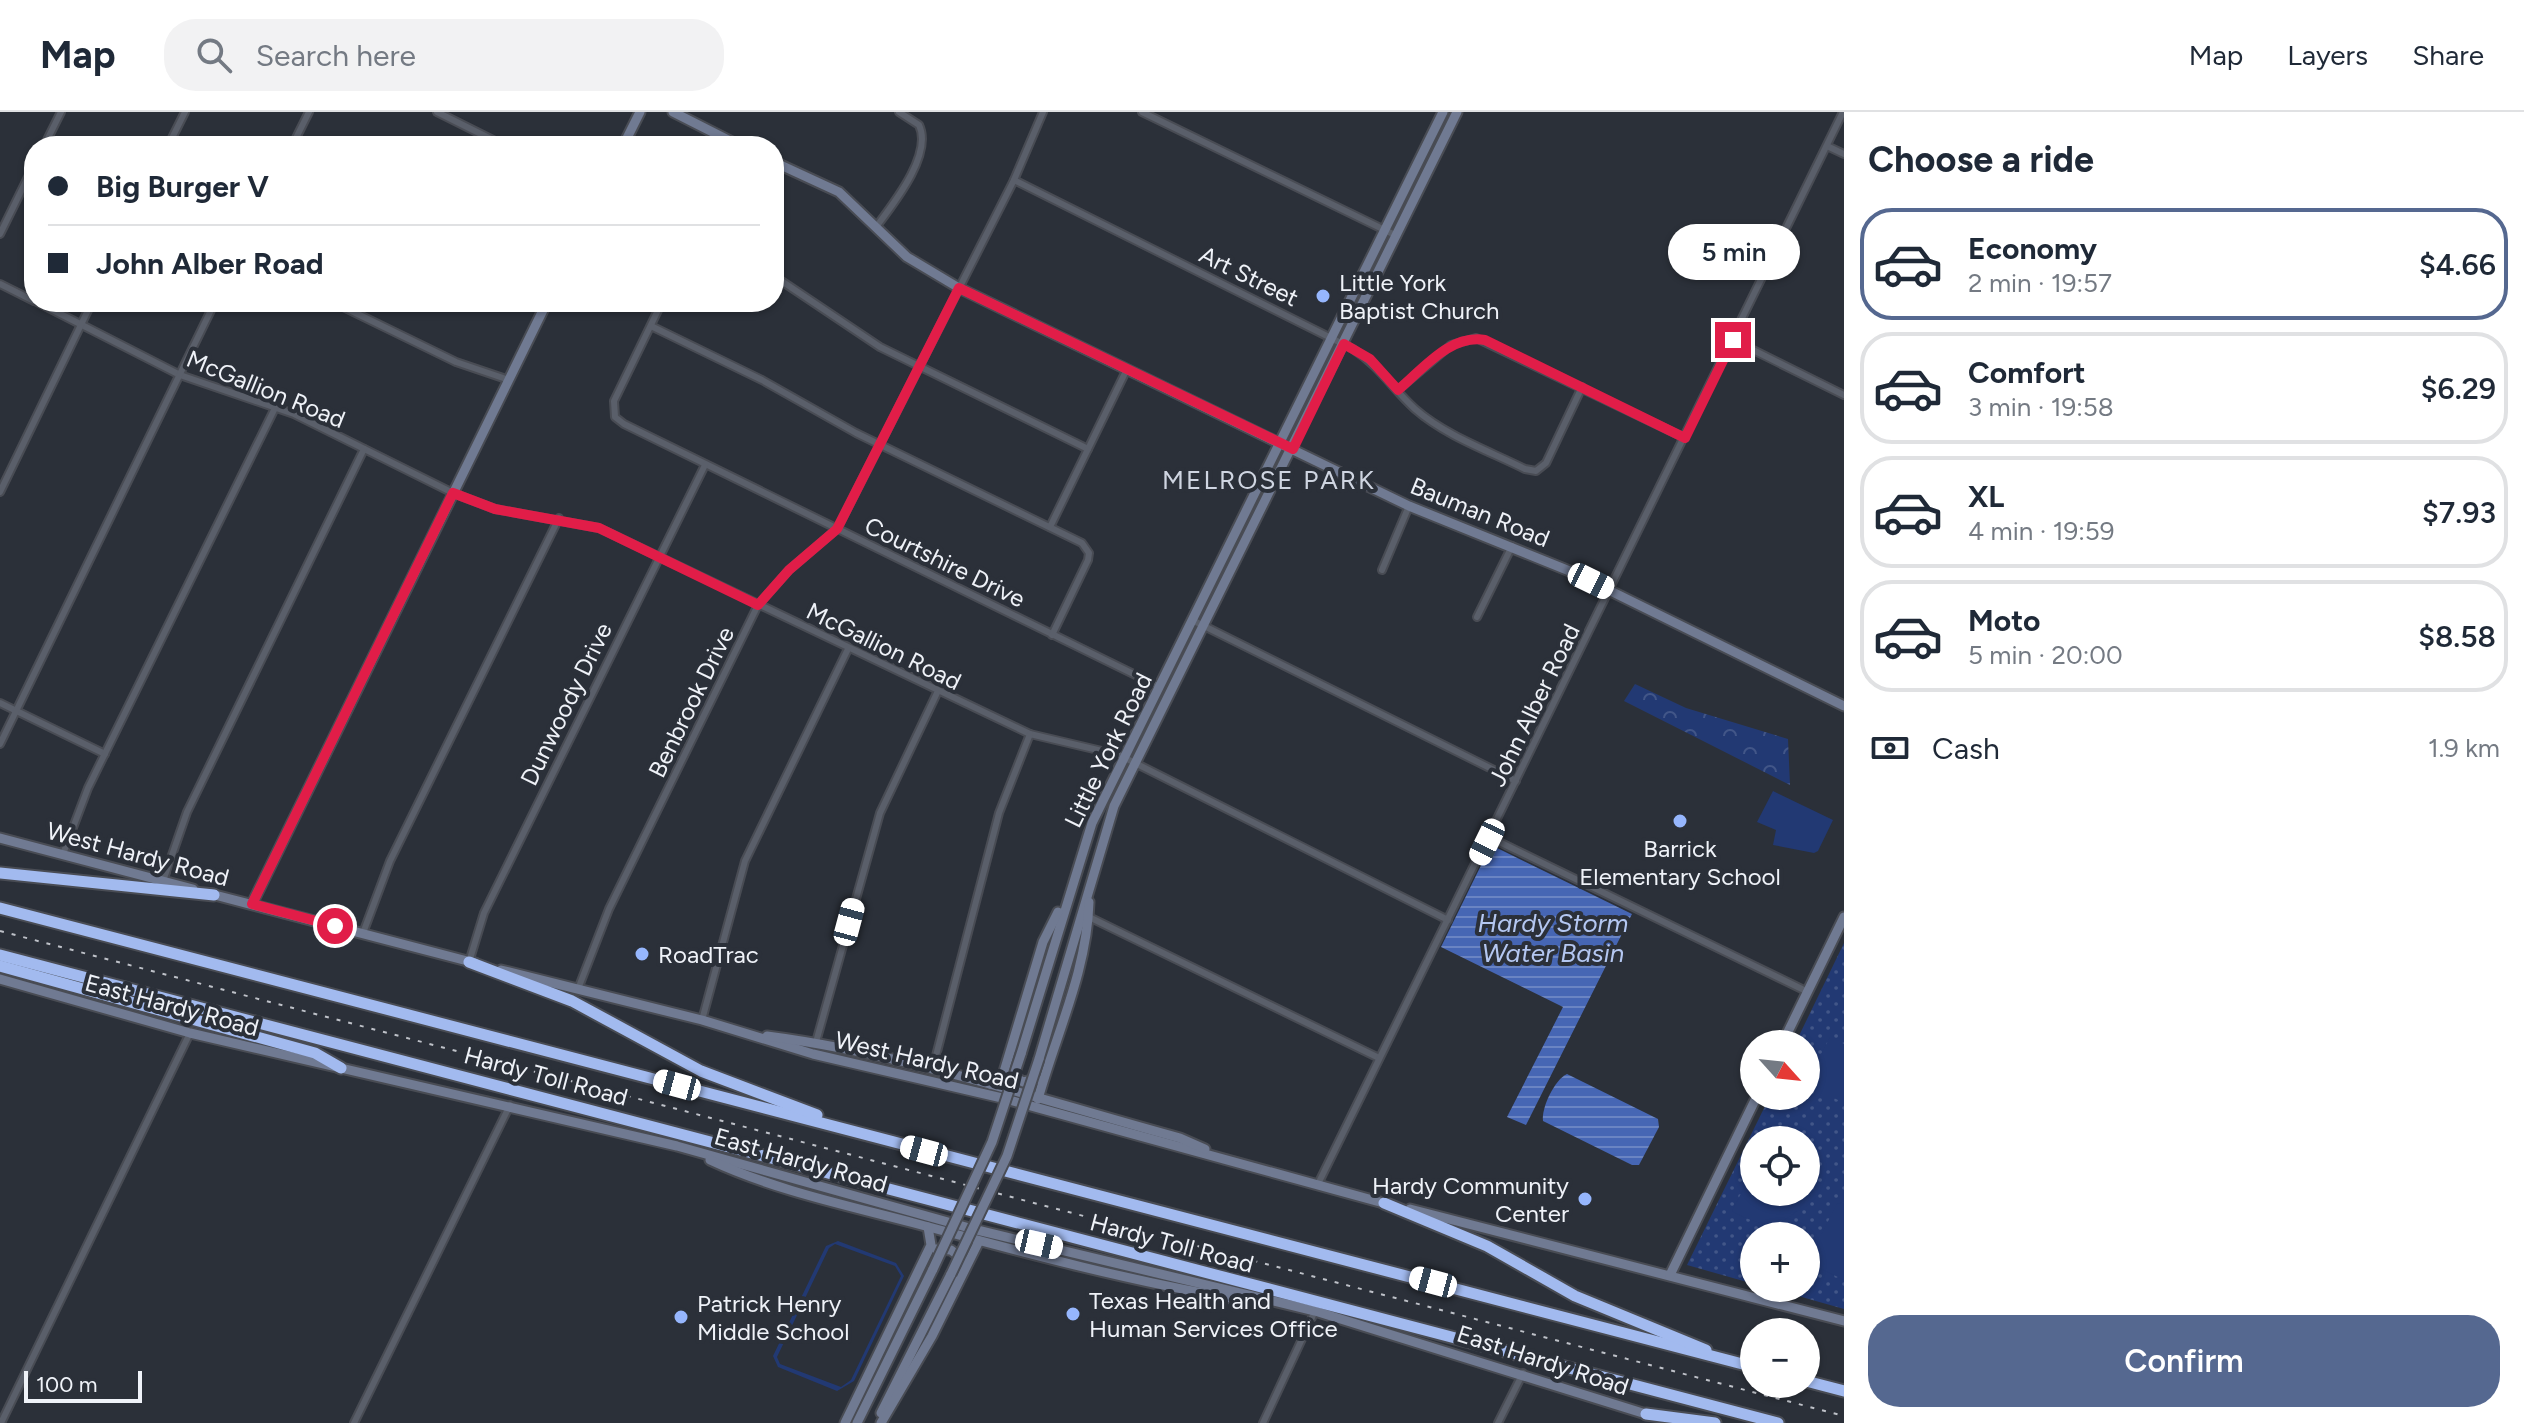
<!DOCTYPE html>
<meta charset="utf-8">
<style>
body{margin:0;font-family:Figtree,sans-serif;background:#f2f2f3;color:#1f2937;height:100vh;display:flex;flex-direction:column;font-size:30px;white-space:nowrap}
*{box-sizing:border-box;margin:0}
p{font-size:26px;color:#747a83}
.icon{flex:none;width:44px;height:44px;fill:none;stroke:currentColor;stroke-width:2;stroke-linecap:round;stroke-linejoin:round}
.map{position:relative;flex:1;overflow:hidden}
.side{display:flex;flex-direction:column;background:#fff;width:680px}
.side>*{flex:none}
.guide{position:absolute;left:24px;top:24px;width:760px;height:176px;border-radius:32px;box-shadow:0 2px 6px #0004;display:grid;align-content:center;height:176px;padding:0 24px;background:#fff}
.needle{width:52px;rotate:117deg}
.buttons{position:absolute;left:1740px;top:918px;display:grid;gap:16px}
.buttons a{display:grid;place-items:center;width:80px;height:80px;border-radius:50%;background:#fff;box-shadow:0 2px 6px #0004;font-size:40px}
.scale{position:absolute;left:24px;bottom:20px;width:118px;box-sizing:border-box;padding-left:8px;border:4px solid #eff2f8;border-top:0;font-size:22px;line-height:28px;white-space:nowrap;color:#eff2f8;-webkit-text-stroke:6px #2b3039;paint-order:stroke}
.end{position:absolute;width:36px;height:36px;margin:-18px;border:10px solid #e11d48;background:#fff;box-shadow:0 0 0 4px #fff}
.from{border-radius:50%}
.bubble{position:absolute;height:56px;border-radius:28px;background:#fff;box-shadow:0 2px 6px #0004;font-size:26px;font-weight:600;line-height:56px;text-align:center}
.car{position:absolute;width:24px;height:48px;margin:-24px -12px;border-radius:10px;box-shadow:0 0 6px 2px #0007;background:linear-gradient(#fff 24%,#345 0 40%,#fff 0 76%,#345 0 86%,#fff 0)}
.guide b{display:flex;align-items:center;gap:28px;height:76px;font-size:30px}
.guide b+b{border-top:2px solid #e0e1e3}
.guide i{width:20px;height:20px;background:#1f2937}
ul{padding:0;list-style:none}
li{display:flex;align-items:center;gap:24px;height:112px;margin:0 16px 12px;padding:0 8px;border:4px solid #e0e1e3;border-radius:32px}
li div{flex:1}
li b{display:block;font-size:30px}
li em{font-style:normal;font-weight:600}
li.on{border-color:#556890}
li>.icon{width:72px;height:72px;stroke-width:1.5}
h2{padding:0 24px;font-size:36px;line-height:96px}
.pay{display:flex;align-items:center;gap:20px;height:88px;padding:0 24px;font-size:30px}
.pay p{margin-inline-start:auto}
.cta{display:flex;gap:16px;margin-top:auto;padding:16px 24px}
.cta a{flex:1;height:92px;border-radius:32px;background:#556890;color:#fff;font-size:32px;font-weight:600;line-height:92px;text-align:center}
header{display:flex;align-items:center;gap:48px;box-sizing:border-box;height:112px;padding:0 40px;background:#fff;border-bottom:2px solid #e0e1e3}
header strong{font-size:38px}
nav{display:flex;gap:44px;margin-inline-start:auto;font-size:28px}
.search{width:560px;height:72px;background:#f2f2f3;display:flex;align-items:center;gap:20px;box-sizing:border-box;padding:0 28px;border-radius:32px;color:#747a83;font-size:30px}
main{display:flex;flex:1;min-height:0}
.map>svg:first-child{display:block}
.grass{fill:url(#grass-dots);fill-rule:evenodd}
.forest{fill:url(#forest-crowns)}
.garden{fill:#223973;fill-rule:evenodd}
.water{fill:url(#water-rules)}
.lines{fill:none;stroke-linecap:round;stroke-linejoin:round}
.street-casing{stroke:#494c54;stroke-width:10}
.secondary-casing{stroke:#494c54;stroke-width:13}
.highway-casing{stroke:#494c54;stroke-width:15}
.street{stroke:#5a5f6a;stroke-width:6}
.secondary{stroke:#707a92;stroke-width:9}
.highway{stroke:#a2baef;stroke-width:11}
.rail{stroke:#bec1c8;stroke-width:2;stroke-dasharray:4 8;stroke-linecap:butt}
.secondary-bridge-casing{stroke:#494c54;stroke-width:13;stroke-linecap:butt}
.secondary-bridge{stroke:#707a92;stroke-width:9}
.route{stroke:#e11d48;stroke-width:10}
.poi-dot{fill:#96b6fd;stroke:#2b3039;stroke-width:3}
.labels{text-anchor:middle;dominant-baseline:central;stroke-width:8;stroke-linejoin:round;paint-order:stroke}
.street-label{font-size:24px;fill:#eff2f8;stroke:#2b3039}
.poi-label{font-size:24px;fill:#eff2f8;stroke:#2b3039;text-anchor:start}
.neighbourhood-label{font-size:26px;letter-spacing:2px;fill:#cfd5e1;stroke:#2b3039}
.water-label{font-size:26px;font-style:italic;fill:#b4c7f1;stroke:#2b3039}
</style>
<header>
<strong>Map</strong>
<div class="search"><svg class="icon" aria-label="search" viewBox="0 0 24 24"><circle cx="10" cy="10" r="6"/><path d="M15 15l6 6"/></svg>Search here</div>
<nav><a>Map</a><a>Layers</a><a>Share</a></nav>
</header>
<main>
<div class="map">
<svg width="1844" height="1311" viewBox="0 0 1844 1311">
<defs>
<pattern id="grass-dots" width="8" height="8" patternUnits="userSpaceOnUse" patternTransform="scale(2)"><rect width="8" height="8" fill="#223973"/><path d="M2 2h.1M6 6h.1" fill="none" stroke="#425688" stroke-width="1.8" stroke-linecap="round"/></pattern>
<pattern id="forest-crowns" width="20" height="18" patternUnits="userSpaceOnUse" patternTransform="scale(2)"><rect width="20" height="18" fill="#223973"/><path d="M2 6a3 3 0 1 1 6 0M12 15a3 3 0 1 1 6 0" fill="none" stroke="#425688"/></pattern>
<pattern id="water-rules" width="6" height="5" patternUnits="userSpaceOnUse" patternTransform="scale(2)"><rect width="6" height="5" fill="#4666b4"/><path d="M0 2.5h6" fill="none" stroke="#6a84c3"/></pattern>
</defs>
<rect width="100%" height="100%" fill="#2b3039"/>
<!-- grass -->
<path class="grass" d="M1844,831V1197L1770,1176H1806V1124H1754V1172L1687,1153L1770,984H1806V932H1795ZM1754,1028H1806V1080H1754Z"/>
<!-- forest -->
<polygon class="forest" points="1635,572 1686,596 1788,627 1790,673 1624,589"/>
<!-- garden -->
<g class="garden">
<polygon points="1773,679 1833,708 1818,739 1814,741 1773,733 1776,718 1757,710"/>
<polygon points="1830,925 1844,932 1844,991 1806,972"/>
<path d="M1754,1056V1080H1806V1067L1816,1072C1794,1111 1773,1123 1732,1099Z"/>
<polygon points="1844,1090 1844,1168 1807,1150 1837,1092"/>
<path d="M838,1129L896,1151L904,1164L854,1269L837,1279L778,1255L773,1244L826,1134ZM835,1132L895,1154L901,1164L851,1268L841,1275L780,1252L777,1245L829,1136Z"/>
</g>
<!-- water -->
<g class="water">
<polygon points="1491,733 1632,802 1526,1013 1507,1005 1563,895 1441,835"/>
<path d="M1567,962L1658,1007L1659,1015L1639,1053H1632L1543,1009C1541,996 1555,967 1567,962Z"/>
</g>
<g class="lines">
<!-- street casing -->
<g class="street-casing">
<g id="street">
<polyline points="437,0 505,34"/>
<polyline points="1142,0 1397,124"/>
<polyline points="44,34 61,0"/>
<polyline points="168,34 185,0"/>
<polyline points="292,34 309,0"/>
<polyline points="1827,34 1844,42"/>
<path d="M1014,68L1353,237C1379,254 1393,277 1415,297C1446,324 1489,339 1525,357L1536,359L1546,351L1582,275"/>
<path d="M876,115C894,91 933,42 919,13L899,0"/>
<polyline points="0,122 34,53"/>
<polyline points="774,164 880,235 1088,337"/>
<polyline points="0,172 34,189"/>
<polyline points="37,190 180,263 294,302 453,381 495,397 599,416 1030,622 1119,643 1448,808"/>
<polyline points="333,190 456,250 509,268"/>
<polyline points="662,190 614,289 615,305 624,312 1160,575"/>
<polyline points="651,214 762,268 856,321 1082,431 1089,441 1088,448 1052,523"/>
<polyline points="1733,228 1844,283"/>
<polyline points="1398,278 1451,233 1476,226 1685,326"/>
<polyline points="0,380 92,190"/>
<polyline points="1050,415 1127,257"/>
<polyline points="1382,458 1409,394"/>
<polyline points="1477,505 1512,434"/>
<polyline points="1194,509 1516,669"/>
<polyline points="0,591 105,642"/>
<polyline points="0,632 215,190"/>
<polyline points="1489,725 1808,880"/>
<polyline points="63,742 88,676 276,294"/>
<polyline points="163,769 187,700 364,337"/>
<polyline points="1089,805 1379,946"/>
<polyline points="363,821 390,749 559,406"/>
<polyline points="469,850 484,801 705,353"/>
<polyline points="578,877 609,797 758,493 789,458 837,417 1014,68 1043,0"/>
<polyline points="702,908 745,749 848,537"/>
<polyline points="816,930 880,701 937,581"/>
<polyline points="932,959 999,701 1030,622"/>
<polyline points="1318,1072 1843,0"/>
<polyline points="1,1311 190,921"/>
<polyline points="354,1311 510,993"/>
<polyline points="1263,1311 1315,1199"/>
<polyline points="1498,1311 1523,1261"/>
</g>
</g>
<!-- secondary casing -->
<g class="secondary-casing">
<g id="secondary">
<polyline points="673,0 740,34"/>
<polyline points="623,34 640,0"/>
<polyline points="774,50 839,80 907,145 959,176 1409,394 1572,460 1844,594"/>
<polyline points="0,726 193,777"/>
<polyline points="211,782 475,851"/>
<polyline points="252,792 547,190"/>
<polyline points="501,858 702,908 813,942 1002,986 1387,1092"/>
<polyline points="0,867 190,921 677,1034 973,1117 1315,1199 1649,1303"/>
<path d="M767,924C907,942 1044,989 1180,1026L1205,1037"/>
<polyline points="1782,932 1844,805"/>
<polyline points="1021,942 1092,711 1443,0"/>
<polyline points="1039,947 1114,694 1457,0"/>
<polyline points="1009,961 1023,970 1037,967"/>
<polyline points="990,972 1003,963 1043,830 1058,800"/>
<path d="M1038,987C1056,922 1087,859 1089,790"/>
<path d="M710,1048C774,1078 846,1093 914,1111C1025,1141 1136,1171 1248,1189"/>
<polyline points="1410,1097 1844,1209"/>
<polyline points="936,1137 951,1138 965,1149"/>
<polyline points="1670,1163 1757,984"/>
<polyline points="881,1301 951,1162"/>
<polyline points="845,1311 931,1133 928,1115"/>
<polyline points="857,1311 933,1157"/>
<polyline points="881,1311 932,1224 979,1129"/>
</g>
</g>
<!-- highway casing -->
<g class="highway-casing">
<g id="highway">
<polyline points="0,761 214,783"/>
<polyline points="0,796 1754,1255"/>
<polyline points="0,843 1778,1311"/>
<polyline points="469,850 572,889 701,959 817,1003"/>
<polyline points="0,854 315,941 341,956"/>
<polyline points="1384,1091 1487,1134 1575,1184 1706,1238"/>
<polyline points="1806,1269 1844,1279"/>
<polyline points="1646,1302 1715,1311"/>
</g>
</g>
<!-- street -->
<use href="#street" class="street"/>
<!-- secondary -->
<use href="#secondary" class="secondary"/>
<!-- highway -->
<use href="#highway" class="highway"/>
<!-- rail -->
<polyline class="rail" points="0,819 1844,1304"/>
<!-- secondary-bridge casing -->
<g class="secondary-bridge-casing">
<g id="secondary-bridge">
<polyline points="933,1157 992,1030 1021,942"/>
<polyline points="951,1162 1007,1044 1039,947"/>
</g>
</g>
<!-- secondary-bridge -->
<use href="#secondary-bridge" class="secondary-bridge"/>
</g>
<g class="lines">
<!-- route -->
<path class="route" d="M335,814L252,792L453,381L495,397L599,416L758,493L789,458L837,417L959,176L1293,337L1344,232L1370,247L1398,278C1423,257 1450,222 1485,228L1685,326L1733,228"/>
</g>
<!-- markers -->
<g class="poi-dot">
<circle cx="1323" cy="184" r="8"/>
<circle cx="1680" cy="709" r="8"/>
<circle cx="642" cy="842" r="8"/>
<circle cx="1585" cy="1087" r="8"/>
<circle cx="1073" cy="1202" r="8"/>
<circle cx="681" cy="1205" r="8"/>
</g>
<g class="labels">
<!-- street labels -->
<g class="street-label">
<text transform="translate(1249 164) rotate(26)">Art Street</text>
<text transform="translate(266 277) rotate(22)">McGallion Road</text>
<text transform="translate(1480 400) rotate(22)">Bauman Road</text>
<text transform="translate(945 450) rotate(26)">Courtshire Drive</text>
<text transform="translate(884 534) rotate(26)">McGallion Road</text>
<text transform="translate(691 590) rotate(-64)">Benbrook Drive</text>
<text transform="translate(566 592) rotate(-64)">Dunwoody Drive</text>
<text transform="translate(1534 593) rotate(-64)">John Alber Road</text>
<text transform="translate(1108 638) rotate(-64)">Little York Road</text>
<text transform="translate(138 742) rotate(15)">West Hardy Road</text>
<text transform="translate(172 893) rotate(15)">East Hardy Road</text>
<text transform="translate(927 948) rotate(13)">West Hardy Road</text>
<text transform="translate(546 964) rotate(15)">Hardy Toll Road</text>
<text transform="translate(801 1048) rotate(16)">East Hardy Road</text>
<text transform="translate(1172 1131) rotate(15)">Hardy Toll Road</text>
<text transform="translate(1543 1248) rotate(18)">East Hardy Road</text>
</g>
<!-- poi labels -->
<g class="poi-label">
<text x="1339" y="170">Little York<tspan x="1339" dy="28">Baptist Church</tspan></text>
<text x="1680" y="736" text-anchor="middle">Barrick<tspan x="1680" dy="28">Elementary School</tspan></text>
<text x="658" y="842">RoadTrac</text>
<text x="1569" y="1073" text-anchor="end">Hardy Community<tspan x="1569" dy="28">Center</tspan></text>
<text x="1089" y="1188">Texas Health and<tspan x="1089" dy="28">Human Services Office</tspan></text>
<text x="697" y="1191">Patrick Henry<tspan x="697" dy="28">Middle School</tspan></text>
</g>
<!-- neighbourhood labels -->
<g class="neighbourhood-label">
<text x="1269" y="368">MELROSE PARK</text>
</g>
<!-- water labels -->
<g class="water-label">
<text x="1553" y="811">Hardy Storm<tspan x="1553" dy="30">Water Basin</tspan></text>
</g>
</g>
</svg>
<div class="buttons">
<a><svg class="needle" viewBox="-14 -14 28 28"><path d="M0-13l5 13h-10z" fill="#e53935"/><path d="M0 13l5-13h-10z" fill="#747a83"/></svg></a>
<a><svg class="icon" aria-label="locate" viewBox="0 0 24 24"><circle cx="12" cy="12" r="6"/><path d="M12 2v4M12 18v4M2 12h4M18 12h4"/></svg></a>
<a>+</a>
<a>−</a>
</div>
<div class="scale">100 m</div>
<i class="end from" style="left:335px;top:814px"></i>
<i class="end" style="left:1733px;top:228px"></i>
<div class="bubble" style="left:1668px;top:112px;width:132px">5 min</div>
<i class="car" style="left:1591px;top:469px;rotate:116deg"></i>
<i class="car" style="left:1487px;top:730px;rotate:206deg"></i>
<i class="car" style="left:849px;top:810px;rotate:15deg"></i>
<i class="car" style="left:677px;top:973px;rotate:285deg"></i>
<i class="car" style="left:924px;top:1039px;rotate:285deg"></i>
<i class="car" style="left:1039px;top:1132px;rotate:103deg"></i>
<i class="car" style="left:1433px;top:1170px;rotate:285deg"></i>
<div class="guide">
<b><i class="from"></i>Big Burger V</b>
<b><i></i>John Alber Road</b>
</div>
</div>
<section class="side">
<h2>Choose a ride</h2>
<ul>
<li class="on"><svg class="icon" aria-label="car" viewBox="0 0 24 24"><path d="M5 17H2v-5l4-1 3-4h7l3 4 3 1v5h-3M9 17h6M6 11h13"/><circle cx="7" cy="17" r="2"/><circle cx="17" cy="17" r="2"/></svg><div><b>Economy</b><p>2 min · 19:57</p></div><em>$4.66</em></li>
<li><svg class="icon" aria-label="car" viewBox="0 0 24 24"><path d="M5 17H2v-5l4-1 3-4h7l3 4 3 1v5h-3M9 17h6M6 11h13"/><circle cx="7" cy="17" r="2"/><circle cx="17" cy="17" r="2"/></svg><div><b>Comfort</b><p>3 min · 19:58</p></div><em>$6.29</em></li>
<li><svg class="icon" aria-label="car" viewBox="0 0 24 24"><path d="M5 17H2v-5l4-1 3-4h7l3 4 3 1v5h-3M9 17h6M6 11h13"/><circle cx="7" cy="17" r="2"/><circle cx="17" cy="17" r="2"/></svg><div><b>XL</b><p>4 min · 19:59</p></div><em>$7.93</em></li>
<li><svg class="icon" aria-label="car" viewBox="0 0 24 24"><path d="M5 17H2v-5l4-1 3-4h7l3 4 3 1v5h-3M9 17h6M6 11h13"/><circle cx="7" cy="17" r="2"/><circle cx="17" cy="17" r="2"/></svg><div><b>Moto</b><p>5 min · 20:00</p></div><em>$8.58</em></li>
</ul>
<div class="pay"><svg class="icon" aria-label="cash" viewBox="0 0 24 24"><path d="M3 7h18v10H3z"/><circle cx="12" cy="12" r="2"/></svg>Cash<p>1.9 km</p></div>
<div class="cta"><a>Confirm</a></div>
</section>
</main>
